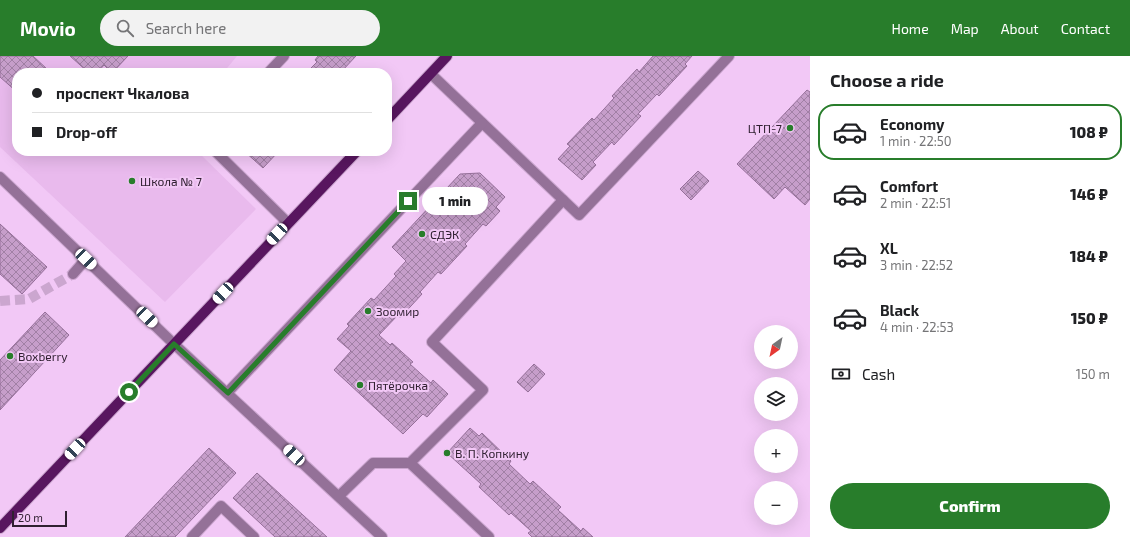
<!DOCTYPE html>
<meta charset="utf-8">
<style>
body{margin:0;font-family:"Exo 2",sans-serif;background:#f2f2f2;color:#202124;height:100vh;display:flex;flex-direction:column;font-size:15px;white-space:nowrap}
*{box-sizing:border-box;margin:0}
p{font-size:13px;color:#757577}
.icon{flex:none;width:22px;height:22px;fill:none;stroke:currentColor;stroke-width:2;stroke-linecap:round;stroke-linejoin:round}
.map{position:relative;flex:1;overflow:hidden}
.drawer{display:flex;flex-direction:column;background:#fff;width:320px}
.drawer>*{flex:none}
.banner{position:absolute;left:12px;top:12px;width:380px;height:88px;border-radius:16px;box-shadow:0 4px 16px #0002;display:grid;align-content:center;height:88px;padding:0 20px;background:#fff}
.needle{width:26px;rotate:213deg}
.controls{position:absolute;left:754px;top:269px;display:grid;gap:8px}
.controls a{display:grid;place-items:center;width:44px;height:44px;border-radius:50%;background:#fff;box-shadow:0 4px 16px #0002;font-size:20px}
.scale{position:absolute;left:12px;bottom:10px;width:55px;box-sizing:border-box;padding-left:4px;border:2px solid #302031;border-top:0;font-size:11px;line-height:14px;white-space:nowrap;color:#302031;-webkit-text-stroke:3px #f2c8f6;paint-order:stroke}
.end{position:absolute;width:18px;height:18px;margin:-9px;border:5px solid #287d2b;background:#fff;box-shadow:0 0 0 2px #fff}
.from{border-radius:50%}
.bubble{position:absolute;height:28px;border-radius:14px;background:#fff;box-shadow:0 4px 16px #0002;font-size:13px;font-weight:800;line-height:28px;text-align:center}
.car{position:absolute;width:12px;height:24px;margin:-12px -6px;border-radius:5px;box-shadow:0 0 3px 1px #0007;background:linear-gradient(#fff 24%,#345 0 40%,#fff 0 76%,#345 0 86%,#fff 0)}
.banner b{display:flex;align-items:center;gap:14px;height:38px;font-size:15px}
.banner b+b{border-top:1px solid #e0e0e0}
.banner i{width:10px;height:10px;background:#202124}
ul{padding:0;list-style:none}
li{display:flex;align-items:center;gap:12px;height:56px;margin:0 8px 6px;padding:0 12px;border:2px solid transparent;border-radius:16px}
li div{flex:1}
li b{display:block;font-size:15px}
li em{font-style:normal;font-weight:800}
li.active{border-color:#287d2b}
li>.icon{width:36px;height:36px;stroke-width:1.5}
h2{padding:0 20px;font-size:18px;line-height:48px}
.pay{display:flex;align-items:center;gap:10px;height:44px;padding:0 20px;font-size:15px}
.pay p{margin-inline-start:auto}
.action{display:flex;gap:8px;margin-top:auto;padding:8px 20px}
.action a{flex:1;height:46px;border-radius:24px;background:#287d2b;color:#fff;font-size:16px;font-weight:800;line-height:46px;text-align:center}
header{display:flex;align-items:center;gap:24px;box-sizing:border-box;height:56px;padding:0 20px;background:#287d2b;color:#fff}
header strong{font-size:19px}
nav{display:flex;gap:22px;margin-inline-start:auto;font-size:14px}
.search{width:280px;height:36px;background:#f2f2f2;display:flex;align-items:center;gap:10px;box-sizing:border-box;padding:0 14px;border-radius:22px;color:#757577;font-size:15px}
main{display:flex;flex:1;min-height:0}
.map>svg:first-child{display:block}
.built{fill:#e9baed}
.building{fill:url(#building-cross-hatch);stroke:#956f99}
.lines{fill:none;stroke-linecap:round;stroke-linejoin:round}
.minor-tunnel{stroke:#cba6cf;stroke-width:10;stroke-dasharray:10 5;stroke-linecap:butt}
.minor-casing{stroke:#cba6cf;stroke-width:12}
.major-casing{stroke:#cba6cf;stroke-width:12}
.minor{stroke:#947198;stroke-width:10}
.major{stroke:#58165f;stroke-width:10}
.route{stroke:#287d2b;stroke-width:5}
.poi-dot{fill:#287d2b;stroke:#f2c8f6;stroke-width:1.5}
.labels{text-anchor:middle;dominant-baseline:central;stroke-width:4;stroke-linejoin:round;paint-order:stroke}
.poi-label{font-size:12px;fill:#302031;stroke:#f2c8f6;text-anchor:start}
</style>
<header>
<strong>Movio</strong>
<div class="search"><svg class="icon" aria-label="search" viewBox="0 0 24 24"><circle cx="10" cy="10" r="6"/><path d="M15 15l6 6"/></svg>Search here</div>
<nav><a>Home</a><a>Map</a><a>About</a><a>Contact</a></nav>
</header>
<main>
<div class="map">
<svg width="810" height="481" viewBox="0 0 810 481">
<defs>
<pattern id="building-cross-hatch" width="8" height="8" patternUnits="userSpaceOnUse"><rect width="8" height="8" fill="#c69eca"/><path d="M0 0l8 8M0 8l8-8" fill="none" stroke="#a180a5"/></pattern>
</defs>
<rect width="100%" height="100%" fill="#f2c8f6"/>
<!-- built -->
<polygon class="built" points="0,0 237,0 223,17 17,17 17,95 197,95 256,153 165,246 0,91"/>
<!-- building -->
<g class="building">
<polygon points="0,0 33,0 47,13 43,17 17,17 17,36 0,21"/>
<polygon points="70,0 128,0 112,17 104,9 97,17 89,17"/>
<polygon points="318,0 356,0 342,15 344,17 306,17 317,6 315,4"/>
<polygon points="653,0 692,0 685,8 687,10 659,40 657,38 638,58 641,60 614,89 612,86 593,106 596,109 582,124 558,103 570,90 567,88 592,62 594,64 614,42 612,40 637,13 639,16"/>
<polygon points="807,34 810,36 810,143 805,149 785,131 774,143 737,108"/>
<polygon points="244,95 279,95 263,112"/>
<polygon points="698,115 709,125 691,144 680,133"/>
<polygon points="480,117 505,141 496,151 500,155 486,170 483,168 465,188 467,190 441,218 438,216 420,236 422,238 400,262 398,259 379,279 390,289 392,287 413,306 410,308 431,327 433,324 448,338 427,361 423,358 403,378 334,314 351,295 337,283 349,270 347,268 371,242 374,244 396,220 394,218 406,205 392,191 460,118"/>
<polygon points="0,168 47,211 22,238 0,218"/>
<polygon points="45,256 69,279 0,354 0,304"/>
<polygon points="534,308 545,318 528,336 517,326"/>
<polygon points="470,372 479,380 482,377 511,405 509,408 530,428 533,425 561,451 558,454 581,475 583,472 593,481 532,481 528,477 531,475 511,457 509,459 479,431 481,428 447,397"/>
<polygon points="209,392 236,417 175,481 125,481"/>
<polygon points="257,417 327,481 275,481 233,442"/>
</g>
<g class="lines">
<!-- minor-tunnel -->
<polyline class="minor-tunnel" points="0,245 29,243 73,218"/>
<!-- minor casing -->
<g class="minor-casing">
<g id="minor">
<polyline points="268,17 284,0"/>
<polyline points="431,18 579,159 729,0"/>
<polyline points="215,95 288,167"/>
<polyline points="0,121 174,288 382,481"/>
<polyline points="73,218 86,203"/>
<polyline points="227,337 482,67"/>
<polyline points="339,440 373,407 410,407"/>
<polyline points="192,481 221,450 254,481"/>
<polyline points="489,481 410,407 483,334 432,286 563,144"/>
</g>
</g>
<!-- major casing -->
<g class="major-casing">
<g id="major">
<polyline points="387,64 447,0"/>
<polyline points="0,472 357,95"/>
</g>
</g>
<!-- minor -->
<use href="#minor" class="minor"/>
<!-- major -->
<use href="#major" class="major"/>
</g>
<g class="lines">
<!-- route -->
<polyline class="route" points="129,336 174,288 228,337 408,145"/>
</g>
<!-- markers -->
<g class="poi-dot">
<circle cx="790" cy="72" r="4"/>
<circle cx="132" cy="125" r="4"/>
<circle cx="422" cy="178" r="4"/>
<circle cx="368" cy="255" r="4"/>
<circle cx="10" cy="300" r="4"/>
<circle cx="360" cy="329" r="4"/>
<circle cx="447" cy="397" r="4"/>
</g>
<g class="labels">
<!-- poi labels -->
<g class="poi-label">
<text x="782" y="72" text-anchor="end">ЦТП-7</text>
<text x="140" y="125">Школа № 7</text>
<text x="430" y="178">СДЭК</text>
<text x="376" y="255">Зоомир</text>
<text x="18" y="300">Boxberry</text>
<text x="368" y="329">Пятёрочка</text>
<text x="455" y="397">В. П. Копкину</text>
</g>
</g>
</svg>
<div class="controls">
<a><svg class="needle" viewBox="-14 -14 28 28"><path d="M0-13l5 13h-10z" fill="#e53935"/><path d="M0 13l5-13h-10z" fill="#757577"/></svg></a>
<a><svg class="icon" aria-label="layers" viewBox="0 0 24 24"><path d="M12 4l9 5-9 5-9-5zM3 14l9 5 9-5"/></svg></a>
<a>+</a>
<a>−</a>
</div>
<div class="scale">20 m</div>
<i class="end from" style="left:129px;top:336px"></i>
<i class="end" style="left:408px;top:145px"></i>
<div class="bubble" style="left:422px;top:131px;width:66px">1 min</div>
<i class="car" style="left:277px;top:178px;rotate:223deg"></i>
<i class="car" style="left:86px;top:203px;rotate:134deg"></i>
<i class="car" style="left:223px;top:237px;rotate:223deg"></i>
<i class="car" style="left:147px;top:261px;rotate:134deg"></i>
<i class="car" style="left:75px;top:393px;rotate:223deg"></i>
<i class="car" style="left:294px;top:399px;rotate:313deg"></i>
<div class="banner">
<b><i class="from"></i>проспект Чкалова</b>
<b><i></i>Drop-off</b>
</div>
</div>
<section class="drawer">
<h2>Choose a ride</h2>
<ul>
<li class="active"><svg class="icon" aria-label="car" viewBox="0 0 24 24"><path d="M5 17H2v-5l4-1 3-4h7l3 4 3 1v5h-3M9 17h6M6 11h13"/><circle cx="7" cy="17" r="2"/><circle cx="17" cy="17" r="2"/></svg><div><b>Economy</b><p>1 min · 22:50</p></div><em>108 ₽</em></li>
<li><svg class="icon" aria-label="car" viewBox="0 0 24 24"><path d="M5 17H2v-5l4-1 3-4h7l3 4 3 1v5h-3M9 17h6M6 11h13"/><circle cx="7" cy="17" r="2"/><circle cx="17" cy="17" r="2"/></svg><div><b>Comfort</b><p>2 min · 22:51</p></div><em>146 ₽</em></li>
<li><svg class="icon" aria-label="car" viewBox="0 0 24 24"><path d="M5 17H2v-5l4-1 3-4h7l3 4 3 1v5h-3M9 17h6M6 11h13"/><circle cx="7" cy="17" r="2"/><circle cx="17" cy="17" r="2"/></svg><div><b>XL</b><p>3 min · 22:52</p></div><em>184 ₽</em></li>
<li><svg class="icon" aria-label="car" viewBox="0 0 24 24"><path d="M5 17H2v-5l4-1 3-4h7l3 4 3 1v5h-3M9 17h6M6 11h13"/><circle cx="7" cy="17" r="2"/><circle cx="17" cy="17" r="2"/></svg><div><b>Black</b><p>4 min · 22:53</p></div><em>150 ₽</em></li>
</ul>
<div class="pay"><svg class="icon" aria-label="cash" viewBox="0 0 24 24"><path d="M3 7h18v10H3z"/><circle cx="12" cy="12" r="2"/></svg>Cash<p>150 m</p></div>
<div class="action"><a>Confirm</a></div>
</section>
</main>
